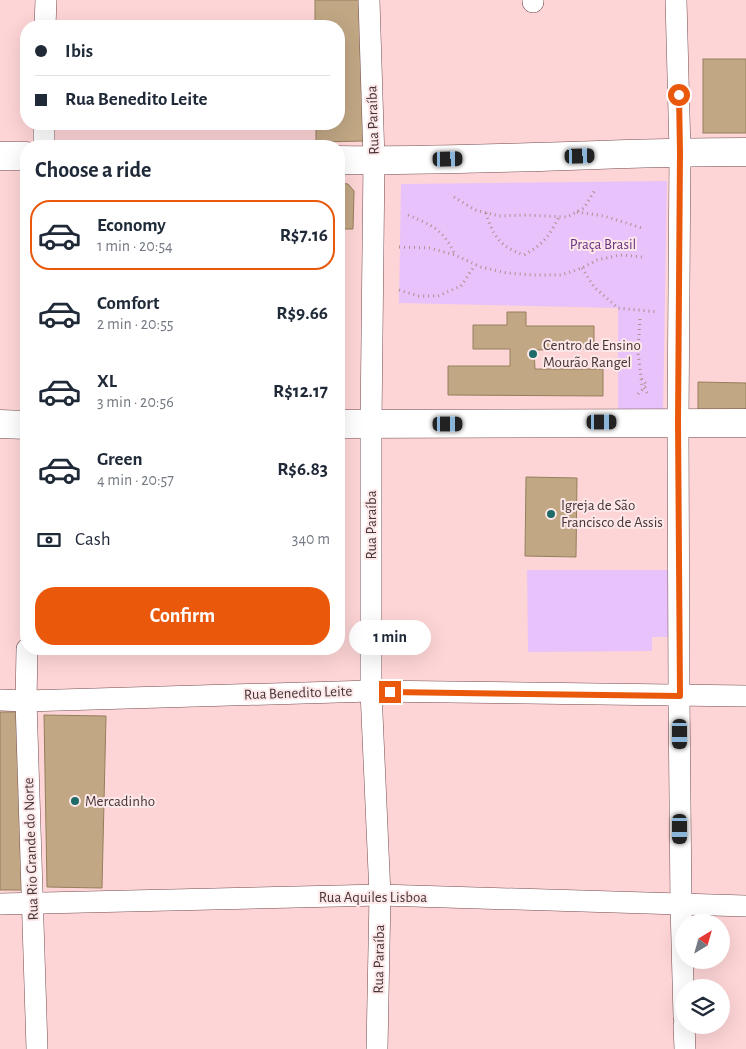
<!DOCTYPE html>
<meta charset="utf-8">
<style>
body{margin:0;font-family:"Alegreya Sans",sans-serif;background:#f2f2f3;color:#1f2937;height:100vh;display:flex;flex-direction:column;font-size:19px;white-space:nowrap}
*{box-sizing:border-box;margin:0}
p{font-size:16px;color:#747a83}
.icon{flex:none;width:28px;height:28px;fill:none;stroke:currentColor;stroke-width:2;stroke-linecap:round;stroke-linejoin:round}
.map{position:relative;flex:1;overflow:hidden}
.side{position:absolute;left:20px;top:140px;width:325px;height:515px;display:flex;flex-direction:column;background:#fff;border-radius:20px;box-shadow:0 5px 20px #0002}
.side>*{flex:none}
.guide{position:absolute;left:20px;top:20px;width:325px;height:110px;border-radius:20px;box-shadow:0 5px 20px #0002;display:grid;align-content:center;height:110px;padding:0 15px;background:#fff}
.needle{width:32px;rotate:37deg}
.fabs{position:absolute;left:675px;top:914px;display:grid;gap:10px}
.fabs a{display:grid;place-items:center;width:55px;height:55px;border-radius:50%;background:#fff;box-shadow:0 5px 20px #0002;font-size:25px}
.end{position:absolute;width:22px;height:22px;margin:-11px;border:6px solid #ea580c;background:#fff;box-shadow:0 0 0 2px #fff}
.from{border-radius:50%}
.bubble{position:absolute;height:35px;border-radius:18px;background:#fff;box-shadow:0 5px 20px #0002;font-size:16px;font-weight:700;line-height:35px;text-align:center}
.car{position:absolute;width:15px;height:30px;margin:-15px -8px;border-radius:6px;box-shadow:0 0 4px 1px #0007;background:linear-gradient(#222 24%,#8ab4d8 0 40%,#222 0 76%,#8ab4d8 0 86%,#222 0)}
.guide b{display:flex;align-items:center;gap:18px;height:48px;font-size:19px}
.guide b+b{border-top:1px solid #e0e1e3}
.guide i{width:12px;height:12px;background:#1f2937}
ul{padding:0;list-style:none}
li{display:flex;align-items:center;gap:15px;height:70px;margin:0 10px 8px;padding:0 5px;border:2px solid transparent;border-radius:20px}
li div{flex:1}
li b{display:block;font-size:19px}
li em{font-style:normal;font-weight:700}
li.active{border-color:#ea580c}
li>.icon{width:45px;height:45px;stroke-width:1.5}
h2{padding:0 15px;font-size:22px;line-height:60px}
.pay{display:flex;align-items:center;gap:12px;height:55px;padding:0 15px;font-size:19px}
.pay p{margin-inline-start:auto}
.button{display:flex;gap:10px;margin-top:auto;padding:10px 15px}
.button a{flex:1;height:58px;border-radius:20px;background:#ea580c;color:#fff;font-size:20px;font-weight:700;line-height:58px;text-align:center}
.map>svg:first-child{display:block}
.green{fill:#e8c2fa}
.building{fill:#c1a784;stroke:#967e5c}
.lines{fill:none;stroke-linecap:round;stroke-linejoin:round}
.minor-casing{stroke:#744b4e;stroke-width:22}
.major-casing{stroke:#744b4e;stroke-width:29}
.path{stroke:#ae8f90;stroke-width:3;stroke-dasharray:1 4;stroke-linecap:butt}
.minor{stroke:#fff;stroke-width:21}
.major{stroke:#fff;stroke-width:28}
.route{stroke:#ea580c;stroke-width:6}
.poi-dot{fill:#1e6b6a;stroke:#fde8e9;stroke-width:2}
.labels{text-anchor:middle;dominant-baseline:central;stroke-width:4;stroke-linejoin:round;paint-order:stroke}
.street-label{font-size:15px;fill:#473435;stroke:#fde8e9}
.park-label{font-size:15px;fill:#6b3482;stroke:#fde8e9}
.poi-label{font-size:15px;fill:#473435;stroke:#fde8e9;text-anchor:start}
</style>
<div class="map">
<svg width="746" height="1049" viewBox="0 0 746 1049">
<rect width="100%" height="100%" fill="#fed5d7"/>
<!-- green -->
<g class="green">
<polygon points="667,181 663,413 618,414 618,308 399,303 401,184"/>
<polygon points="527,570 670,570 670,637 652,637 652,651 528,652"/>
</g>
<!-- building -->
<g class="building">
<polygon points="315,0 363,0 365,141 316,142 316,124 339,124 339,26 315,26"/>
<rect x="703" y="59" width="43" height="74"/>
<polygon points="339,183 348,184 354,191 353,229 339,229"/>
<polygon points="507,312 526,312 526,326 594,326 594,349 534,350 535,369 603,369 603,396 448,395 448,366 510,366 510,349 473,349 473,325 507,325"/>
<polygon points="698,382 746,383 746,418 698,418"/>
<polygon points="526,477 577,478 576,557 525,556"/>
<polygon points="0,712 22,712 24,890 0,890"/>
<polygon points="44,715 106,716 102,888 47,887"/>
</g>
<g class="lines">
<!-- minor casing -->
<g class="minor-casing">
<g id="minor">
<polyline points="369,0 374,160 371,424 371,691 380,895 377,1049"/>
<polyline points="533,0 533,2"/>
<polyline points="676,0 680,152 678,422 679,696 681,905 684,1017"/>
<polyline points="45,26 46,0"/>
<polyline points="44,146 44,124"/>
<polyline points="27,649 26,701 37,1049"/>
<polyline points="0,700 26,701 371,691 746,696"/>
<polyline points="0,904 380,895 746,906"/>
<polyline points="684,1025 685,1049"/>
</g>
</g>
<!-- major casing -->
<g class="major-casing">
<g id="major">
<polyline points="0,156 26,156"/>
<path d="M339,160C475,162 610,152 746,152"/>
<polyline points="0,424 26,425"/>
<polyline points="339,424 746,423"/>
</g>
</g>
<!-- path -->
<g class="path">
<polyline points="454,197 475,210 499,216 524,215 567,217 584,208 595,190"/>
<polyline points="577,212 604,216 642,228"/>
<path d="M486,213C493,236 500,247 524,255C544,244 549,236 559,217"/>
<path d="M408,215C433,226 443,229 455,255"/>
<polyline points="399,247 430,248 455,255 481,267 507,273 534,275 561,275 582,268 597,260 620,255 642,257"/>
<polyline points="582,268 594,287 618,308 658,312"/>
<polyline points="399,290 419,296 438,296 461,286 475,265"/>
<polyline points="640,319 638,352 642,386 648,394"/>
<polyline points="638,394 647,385 641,378"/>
</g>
<!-- minor -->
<use href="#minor" class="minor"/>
<!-- major -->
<use href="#major" class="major"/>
</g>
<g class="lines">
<!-- route -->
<polyline class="route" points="390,692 680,696 678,422 680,152 679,95"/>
</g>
<!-- markers -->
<g class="poi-dot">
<circle cx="533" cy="354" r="5"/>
<circle cx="551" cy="514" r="5"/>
<circle cx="75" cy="801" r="5"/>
</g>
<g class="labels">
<!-- street labels -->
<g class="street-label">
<text transform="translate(373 120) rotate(-92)">Rua Paraíba</text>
<text transform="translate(371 525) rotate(-90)">Rua Paraíba</text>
<text transform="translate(298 693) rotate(-2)">Rua Benedito Leite</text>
<text transform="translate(31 849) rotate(-92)">Rua Rio Grande do Norte</text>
<text x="373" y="897">Rua Aquiles Lisboa</text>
<text transform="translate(379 959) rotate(-89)">Rua Paraíba</text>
</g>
<!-- park labels -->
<g class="park-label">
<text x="603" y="244">Praça Brasil</text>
</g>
<!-- poi labels -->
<g class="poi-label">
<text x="543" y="345">Centro de Ensino<tspan x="543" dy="17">Mourão Rangel</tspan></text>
<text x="561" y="505">Igreja de São<tspan x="561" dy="17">Francisco de Assis</tspan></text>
<text x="85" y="801">Mercadinho</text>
</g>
</g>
</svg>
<div class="fabs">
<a><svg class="needle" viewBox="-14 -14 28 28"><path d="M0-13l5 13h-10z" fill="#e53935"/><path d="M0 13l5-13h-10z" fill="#747a83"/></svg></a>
<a><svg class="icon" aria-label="layers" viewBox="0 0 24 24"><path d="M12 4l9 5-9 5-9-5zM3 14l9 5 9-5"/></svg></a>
</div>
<i class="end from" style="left:679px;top:95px"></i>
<i class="end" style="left:390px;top:692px"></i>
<div class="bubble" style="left:349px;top:620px;width:82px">1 min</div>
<i class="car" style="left:580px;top:156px;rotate:88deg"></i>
<i class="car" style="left:448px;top:159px;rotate:89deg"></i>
<i class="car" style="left:602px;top:422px;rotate:90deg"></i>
<i class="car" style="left:448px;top:424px;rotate:90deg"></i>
<i class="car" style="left:680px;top:734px;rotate:180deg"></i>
<i class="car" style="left:680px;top:829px;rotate:180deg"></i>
<div class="guide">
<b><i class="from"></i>Ibis</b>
<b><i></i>Rua Benedito Leite</b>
</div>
<section class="side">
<h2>Choose a ride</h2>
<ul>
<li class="active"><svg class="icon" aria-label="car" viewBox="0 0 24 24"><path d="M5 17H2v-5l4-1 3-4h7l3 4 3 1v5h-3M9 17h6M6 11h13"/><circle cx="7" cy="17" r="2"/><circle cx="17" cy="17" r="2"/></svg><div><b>Economy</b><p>1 min · 20:54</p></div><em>R$7.16</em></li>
<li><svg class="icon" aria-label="car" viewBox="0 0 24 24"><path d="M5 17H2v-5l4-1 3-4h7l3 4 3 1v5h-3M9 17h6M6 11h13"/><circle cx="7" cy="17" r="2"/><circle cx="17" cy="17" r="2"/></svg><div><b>Comfort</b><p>2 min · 20:55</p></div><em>R$9.66</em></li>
<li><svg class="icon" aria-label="car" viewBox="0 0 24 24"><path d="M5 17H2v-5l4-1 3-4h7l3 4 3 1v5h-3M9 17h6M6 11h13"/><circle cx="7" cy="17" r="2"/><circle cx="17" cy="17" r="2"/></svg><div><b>XL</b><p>3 min · 20:56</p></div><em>R$12.17</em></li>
<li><svg class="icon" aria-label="car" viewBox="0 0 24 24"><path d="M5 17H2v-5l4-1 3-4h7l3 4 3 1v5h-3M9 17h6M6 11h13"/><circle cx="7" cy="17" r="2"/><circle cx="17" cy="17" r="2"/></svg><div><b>Green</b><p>4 min · 20:57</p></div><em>R$6.83</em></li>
</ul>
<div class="pay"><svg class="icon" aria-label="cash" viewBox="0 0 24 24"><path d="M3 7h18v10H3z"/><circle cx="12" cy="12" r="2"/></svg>Cash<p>340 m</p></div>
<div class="button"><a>Confirm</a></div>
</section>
</div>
